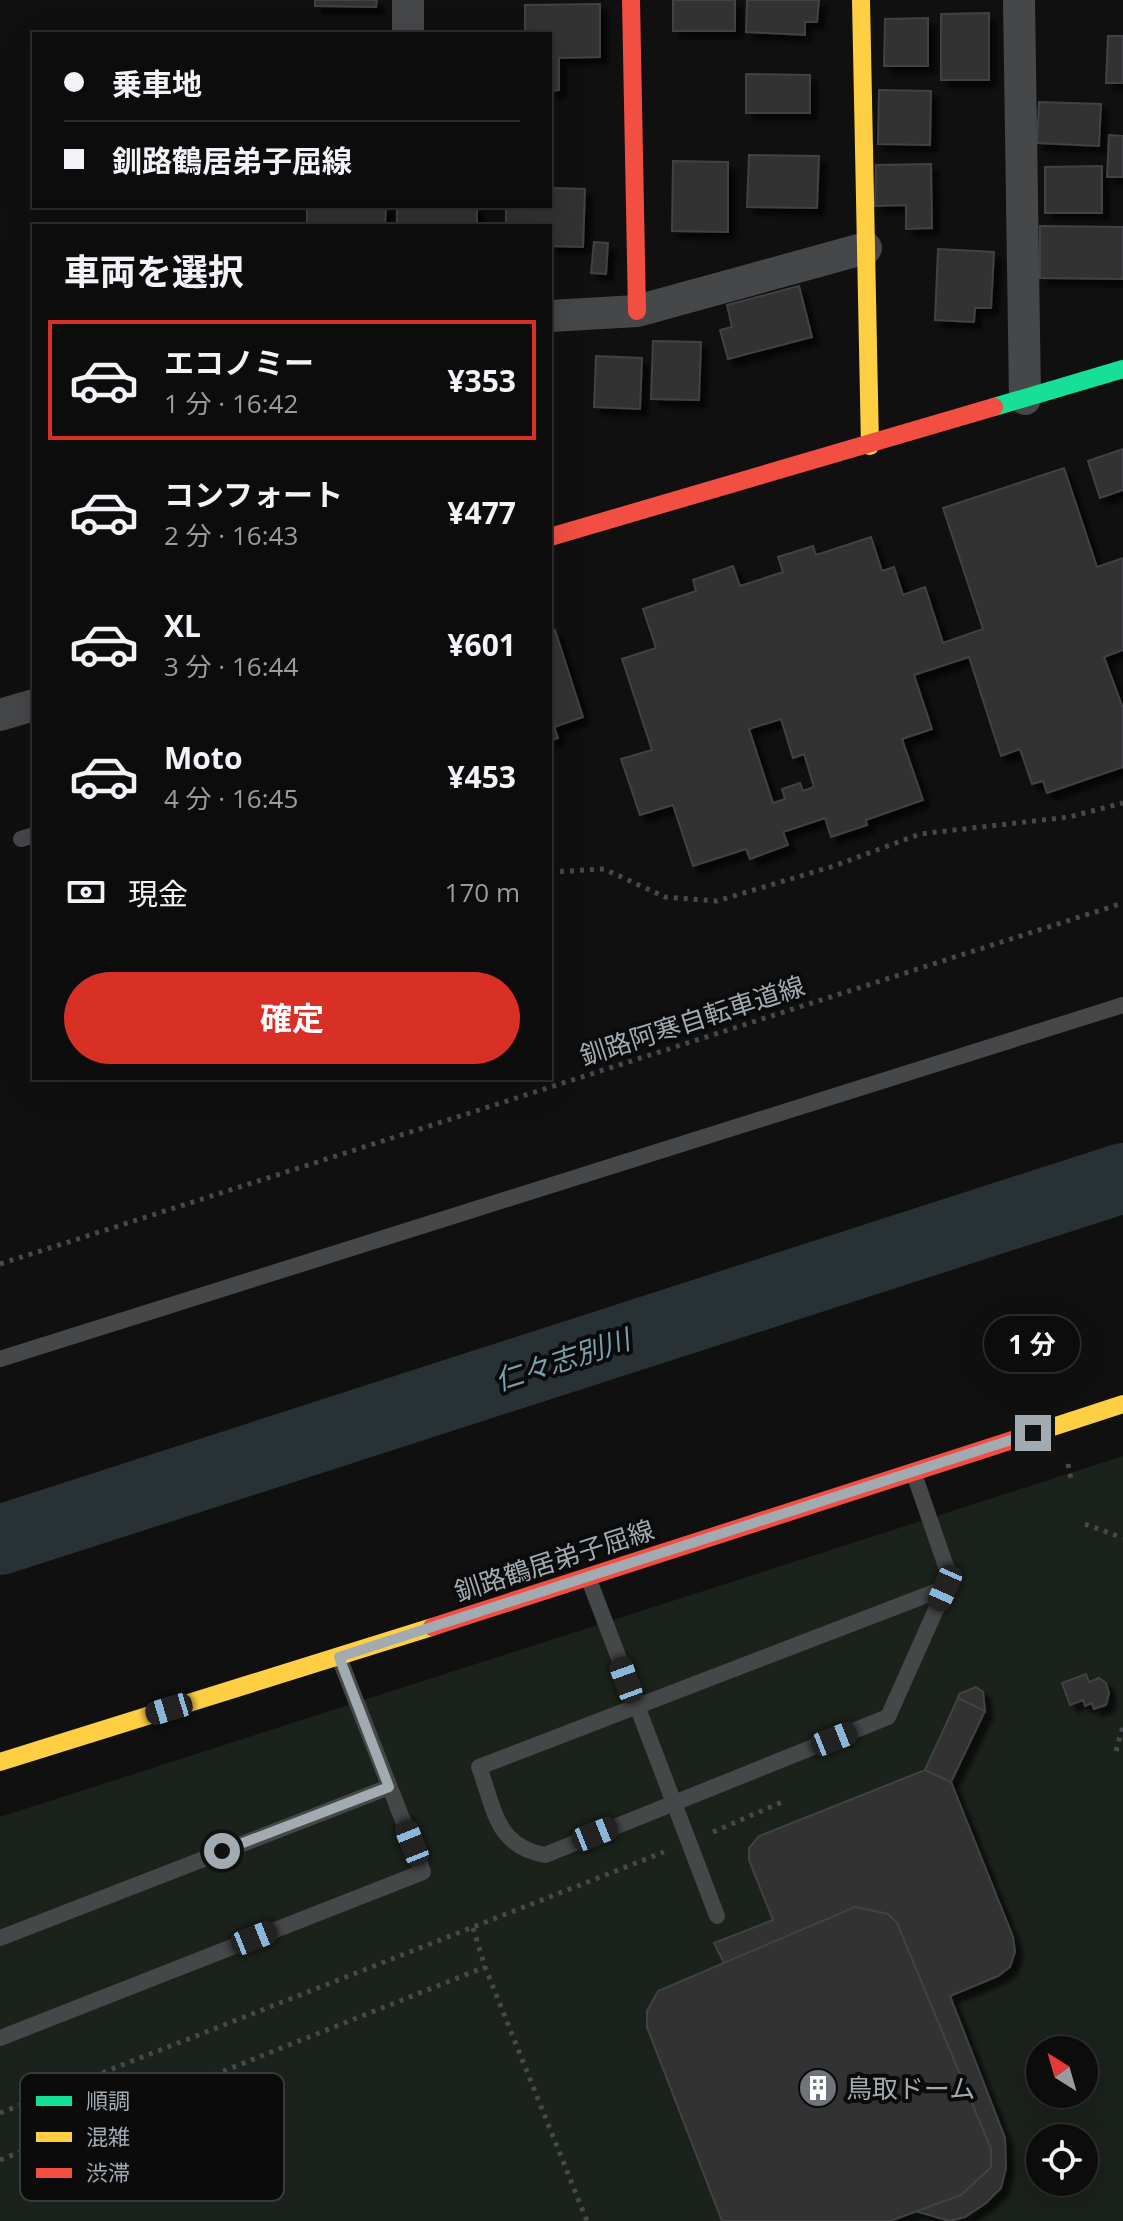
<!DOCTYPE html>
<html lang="ja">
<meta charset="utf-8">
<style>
body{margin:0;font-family:"Open Sans","Noto Sans JP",sans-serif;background:#1a1a1b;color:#f1f3f6;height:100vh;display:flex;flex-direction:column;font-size:30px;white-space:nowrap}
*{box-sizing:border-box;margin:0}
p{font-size:26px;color:#9a9b9d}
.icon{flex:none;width:44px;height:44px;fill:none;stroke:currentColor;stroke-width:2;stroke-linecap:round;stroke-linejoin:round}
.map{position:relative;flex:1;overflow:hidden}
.sheet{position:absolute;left:32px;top:224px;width:520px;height:856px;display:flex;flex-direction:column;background:#0c0c0d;border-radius:0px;box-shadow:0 8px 32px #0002,0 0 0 2px #2c2c2e}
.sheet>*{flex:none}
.guide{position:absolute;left:32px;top:32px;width:520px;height:176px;border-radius:0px;box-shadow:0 8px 32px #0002,0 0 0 2px #2c2c2e;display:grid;align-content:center;height:176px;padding:0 32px;background:#0c0c0d}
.needle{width:52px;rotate:323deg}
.buttons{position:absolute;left:1026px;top:2036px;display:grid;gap:16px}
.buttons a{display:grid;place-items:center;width:72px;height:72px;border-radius:50%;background:#0c0c0d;box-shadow:0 8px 32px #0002,0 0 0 2px #2c2c2e;font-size:40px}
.end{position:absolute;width:36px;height:36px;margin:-18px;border:10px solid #a2aab2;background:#111;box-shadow:0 0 0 4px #111}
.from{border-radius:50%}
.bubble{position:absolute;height:56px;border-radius:28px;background:#0c0c0d;box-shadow:0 8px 32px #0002,0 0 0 2px #2c2c2e;font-size:26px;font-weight:700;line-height:56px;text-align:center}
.car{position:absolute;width:24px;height:48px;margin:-24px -12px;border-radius:10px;box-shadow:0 0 6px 2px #0007;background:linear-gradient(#222 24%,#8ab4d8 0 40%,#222 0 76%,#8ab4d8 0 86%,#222 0)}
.guide b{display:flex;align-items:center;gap:28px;height:76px;font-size:30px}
.guide b+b{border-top:2px solid #2c2c2e}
.guide i{width:20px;height:20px;background:#f1f3f6}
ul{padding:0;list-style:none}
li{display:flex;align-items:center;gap:24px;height:120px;margin:0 16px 12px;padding:0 16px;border:4px solid transparent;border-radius:0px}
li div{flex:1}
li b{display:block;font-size:30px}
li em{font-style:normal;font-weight:700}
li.on{border-color:#d93025}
li>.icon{width:72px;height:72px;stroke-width:1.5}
h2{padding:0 32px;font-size:36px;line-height:96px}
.pay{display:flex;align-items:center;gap:20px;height:88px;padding:0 32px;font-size:30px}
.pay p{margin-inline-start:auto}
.primary-button{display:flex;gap:16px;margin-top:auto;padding:16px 32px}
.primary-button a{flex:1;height:92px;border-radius:48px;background:#d93025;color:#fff;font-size:32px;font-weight:700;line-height:92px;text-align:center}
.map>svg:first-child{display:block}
.green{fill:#1b211b;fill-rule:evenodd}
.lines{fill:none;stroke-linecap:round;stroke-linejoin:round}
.river{stroke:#283235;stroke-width:70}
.building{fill:#313133;stroke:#404244;stroke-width:2;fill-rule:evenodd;filter:url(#shadow)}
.path{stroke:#46484b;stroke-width:5;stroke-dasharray:4 6;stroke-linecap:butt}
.lane{stroke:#454749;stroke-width:16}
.street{stroke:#454749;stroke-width:32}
.fast{stroke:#16e098;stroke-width:18}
.slow{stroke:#ffcf43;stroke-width:18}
.jam{stroke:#f24e42;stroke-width:18}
.route{stroke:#a2aab2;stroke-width:10}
.labels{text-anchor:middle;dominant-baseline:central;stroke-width:8;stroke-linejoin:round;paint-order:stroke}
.street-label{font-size:26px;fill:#a2aab2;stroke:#0b0b0c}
.poi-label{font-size:26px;fill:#a2aab2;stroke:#0b0b0c;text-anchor:start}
.water-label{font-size:28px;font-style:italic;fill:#799fad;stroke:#0b0b0c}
.key{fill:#0b0b0c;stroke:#383b3e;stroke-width:2}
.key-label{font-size:22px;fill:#a2aab2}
</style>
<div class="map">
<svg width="1123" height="2221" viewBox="0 0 1123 2221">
<defs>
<filter id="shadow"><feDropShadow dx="7" dy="7" stdDeviation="2" flood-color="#0009"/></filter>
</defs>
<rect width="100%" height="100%" fill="#101011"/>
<!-- green -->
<path class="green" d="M1123,1456V2221H0V1817ZM1040,2050H1084V2094H1040ZM1040,2138H1084V2182H1040Z"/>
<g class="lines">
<!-- river -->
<polyline class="river" points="0,1540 1123,1178"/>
</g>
<!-- building -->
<g class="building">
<polygon points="315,0 377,0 376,7 315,6"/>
<rect x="673" y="0" width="62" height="31"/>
<polygon points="747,0 819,0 817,22 805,22 805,35 746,32"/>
<polygon points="600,4 600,57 559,58 559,90 550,91 550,34 525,34 525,5"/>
<polygon points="989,13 989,80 941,80 941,14"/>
<polygon points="928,18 928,66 884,66 885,19"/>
<polygon points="1108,36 1123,36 1123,83 1106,83"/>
<polygon points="746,74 810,75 810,113 746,113"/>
<polygon points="879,90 931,91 930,145 878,144"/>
<polygon points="1039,102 1101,104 1099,146 1037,143"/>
<polygon points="1109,135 1123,136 1123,177 1107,177"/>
<polygon points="749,155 819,156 817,208 747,207"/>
<polygon points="673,161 728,162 728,232 672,231"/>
<polygon points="931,164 932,228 906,229 906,205 875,206 876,165"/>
<polygon points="1102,166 1102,213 1045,213 1045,167"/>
<polygon points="552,188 585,189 583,247 550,246 550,226 506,226 506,206 550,206"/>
<polygon points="307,206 386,206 385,226 307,226"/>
<rect x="397" y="206" width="80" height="20"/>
<polygon points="1040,226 1123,227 1123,279 1040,278"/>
<polygon points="594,242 608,243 606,274 591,273"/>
<polygon points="938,249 994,252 991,308 975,308 974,322 935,320"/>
<polygon points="799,286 812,337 728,359 720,330 732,327 727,305"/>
<polygon points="653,341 701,342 699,400 651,399"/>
<polygon points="596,356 642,358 640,409 594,407"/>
<polygon points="1123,449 1123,490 1100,498 1088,461"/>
<path d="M1064,468L1097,567L1123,558V650L1104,657L1123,708V767L1047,793L1043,781L1032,784L1020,749L1001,756L969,657L914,675L932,729L902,739L923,800L866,820L867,825L831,837L825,818L783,832L788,845L750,859L746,849L693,866L673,805L640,815L621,759L652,750L622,659L656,648L643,609L696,591L693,580L733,566L740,586L783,572L778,557L813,546L816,555L871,537L882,571L894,567L903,595L925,587L943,643L983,629L943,508ZM781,719L793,758L804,754L814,787L803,791L800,783L782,789L785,799L773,803L749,729Z"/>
<polygon points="555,630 583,717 554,727 558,738 550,741 550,632"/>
<polygon points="1086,1674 1089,1682 1099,1678 1106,1683 1109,1693 1106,1705 1094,1709 1092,1703 1085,1706 1083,1700 1070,1705 1062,1683"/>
<polygon points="976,1687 983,1692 985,1711 958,1698 959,1694"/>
<polygon points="958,1698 985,1711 951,1782 925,1770"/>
<polygon points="925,1770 951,1782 1013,1937 1015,1952 1010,1967 998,1976 950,1996 1005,2138 1006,2168 1001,2188 986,2203 965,2217 950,2221 915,2211 961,2195 991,2167 991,2149 897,1923 888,1914 855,1907 725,1965 714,1943 773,1920 749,1860 749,1848 759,1836"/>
<polygon points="855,1907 888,1914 897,1923 991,2149 991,2167 961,2195 890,2221 722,2221 647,2027 647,2011 658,1991"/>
</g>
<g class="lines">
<!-- path -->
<g class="path">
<polyline points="550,872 604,869 665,897 717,901 834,866 920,834 1069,817 1123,803"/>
<polyline points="0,1264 1123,903"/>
<polyline points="1068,1464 1071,1479"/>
<polyline points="1085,1524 1123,1538"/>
<polyline points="1116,1751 1123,1726"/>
<polyline points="713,1832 782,1802"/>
<polyline points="473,1928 485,1967 587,2221"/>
<polyline points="0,2113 664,1852"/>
<polyline points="0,2160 485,1967"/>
</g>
<!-- lane -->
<g class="lane">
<polyline points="21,839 34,835"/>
<polyline points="0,1359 1123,1005"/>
<path d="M914,1474L950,1578L888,1717L545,1855C495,1846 495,1809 479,1767L945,1588"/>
<polyline points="588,1577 717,1916"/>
<polyline points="0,1938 389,1787"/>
<polyline points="0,2038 423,1872 340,1660"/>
</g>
<!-- street -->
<g class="street">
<polyline points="408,0 408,34"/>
<polyline points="1019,0 1025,399"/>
<polyline points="550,316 637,311 866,248"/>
<polyline points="0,715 34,705"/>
</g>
<!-- fast -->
<polyline class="fast" points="994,407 1123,369"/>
<!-- slow -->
<g class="slow">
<polyline points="861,0 870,446"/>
<polyline points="1025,1436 1123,1404"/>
<polyline points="0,1762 432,1627"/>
</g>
<!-- jam -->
<g class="jam">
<polyline points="631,0 637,311"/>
<polyline points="550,537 994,407"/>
<polyline points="432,1627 1025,1436"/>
</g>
</g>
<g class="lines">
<!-- route -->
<polyline class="route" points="222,1851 389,1787 339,1657 1033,1433"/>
</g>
<!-- icons -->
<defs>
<g id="building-disc" transform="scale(2)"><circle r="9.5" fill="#6f747a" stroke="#0b0b0c"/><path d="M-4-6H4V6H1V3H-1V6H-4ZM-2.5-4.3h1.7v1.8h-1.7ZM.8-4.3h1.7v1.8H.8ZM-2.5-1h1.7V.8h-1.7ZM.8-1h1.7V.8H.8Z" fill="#fff"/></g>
</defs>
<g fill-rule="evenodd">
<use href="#building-disc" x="818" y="2088"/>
</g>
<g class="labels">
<!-- street labels -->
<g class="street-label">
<text transform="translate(692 1020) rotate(-18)">釧路阿寒自転車道線</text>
<text transform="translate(554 1560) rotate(-18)">釧路鶴居弟子屈線</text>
</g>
<!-- poi labels -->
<g class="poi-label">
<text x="846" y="2088">鳥取ドーム</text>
</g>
<!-- water labels -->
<g class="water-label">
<text transform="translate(562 1359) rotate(-18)">仁々志別川</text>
</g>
</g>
<!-- legend -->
<rect x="20" y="2073" width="264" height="128" rx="12" class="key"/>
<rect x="36" y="2096" width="36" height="10" fill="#16e098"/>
<rect x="36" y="2132" width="36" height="10" fill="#ffcf43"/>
<rect x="36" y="2168" width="36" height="10" fill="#f24e42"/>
<g class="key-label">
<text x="86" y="2109">順調</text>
<text x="86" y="2145">混雑</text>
<text x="86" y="2181">渋滞</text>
</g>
</svg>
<div class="buttons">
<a><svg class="needle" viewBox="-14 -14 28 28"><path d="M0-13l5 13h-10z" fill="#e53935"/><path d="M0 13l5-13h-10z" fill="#9a9b9d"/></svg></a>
<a><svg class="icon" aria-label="locate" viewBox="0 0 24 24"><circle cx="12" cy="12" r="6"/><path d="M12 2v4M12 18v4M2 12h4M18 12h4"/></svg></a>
</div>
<i class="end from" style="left:222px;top:1851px"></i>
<i class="end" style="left:1033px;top:1433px"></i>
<div class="bubble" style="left:984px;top:1316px;width:96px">1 分</div>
<i class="car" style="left:945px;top:1588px;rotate:204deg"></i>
<i class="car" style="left:626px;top:1680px;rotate:340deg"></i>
<i class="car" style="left:169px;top:1709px;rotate:253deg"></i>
<i class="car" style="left:834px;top:1739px;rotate:68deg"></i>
<i class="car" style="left:595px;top:1834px;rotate:68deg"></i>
<i class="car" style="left:412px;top:1843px;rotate:338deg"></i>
<i class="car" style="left:254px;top:1938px;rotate:68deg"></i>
<div class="guide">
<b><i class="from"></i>乗車地</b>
<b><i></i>釧路鶴居弟子屈線</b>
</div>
<section class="sheet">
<h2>車両を選択</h2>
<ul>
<li class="on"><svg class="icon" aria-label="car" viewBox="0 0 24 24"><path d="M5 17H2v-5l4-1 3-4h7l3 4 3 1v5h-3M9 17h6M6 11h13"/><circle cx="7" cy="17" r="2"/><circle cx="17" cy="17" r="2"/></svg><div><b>エコノミー</b><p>1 分 · 16:42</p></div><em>¥353</em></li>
<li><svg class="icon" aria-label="car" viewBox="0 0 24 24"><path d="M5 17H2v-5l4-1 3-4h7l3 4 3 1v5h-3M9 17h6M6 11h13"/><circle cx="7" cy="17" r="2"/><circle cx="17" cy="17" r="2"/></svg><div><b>コンフォート</b><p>2 分 · 16:43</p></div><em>¥477</em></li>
<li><svg class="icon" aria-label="car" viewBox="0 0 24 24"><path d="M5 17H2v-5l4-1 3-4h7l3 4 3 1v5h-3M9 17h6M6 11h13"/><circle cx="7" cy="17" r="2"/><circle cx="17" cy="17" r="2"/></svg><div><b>XL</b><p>3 分 · 16:44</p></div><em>¥601</em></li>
<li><svg class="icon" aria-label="car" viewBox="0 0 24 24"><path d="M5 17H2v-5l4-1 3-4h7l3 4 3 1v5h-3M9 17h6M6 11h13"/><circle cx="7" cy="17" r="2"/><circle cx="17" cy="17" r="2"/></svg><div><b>Moto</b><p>4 分 · 16:45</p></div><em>¥453</em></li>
</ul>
<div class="pay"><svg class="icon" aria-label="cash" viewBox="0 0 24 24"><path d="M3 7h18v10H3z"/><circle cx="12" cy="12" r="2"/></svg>現金<p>170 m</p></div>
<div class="primary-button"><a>確定</a></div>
</section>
</div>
